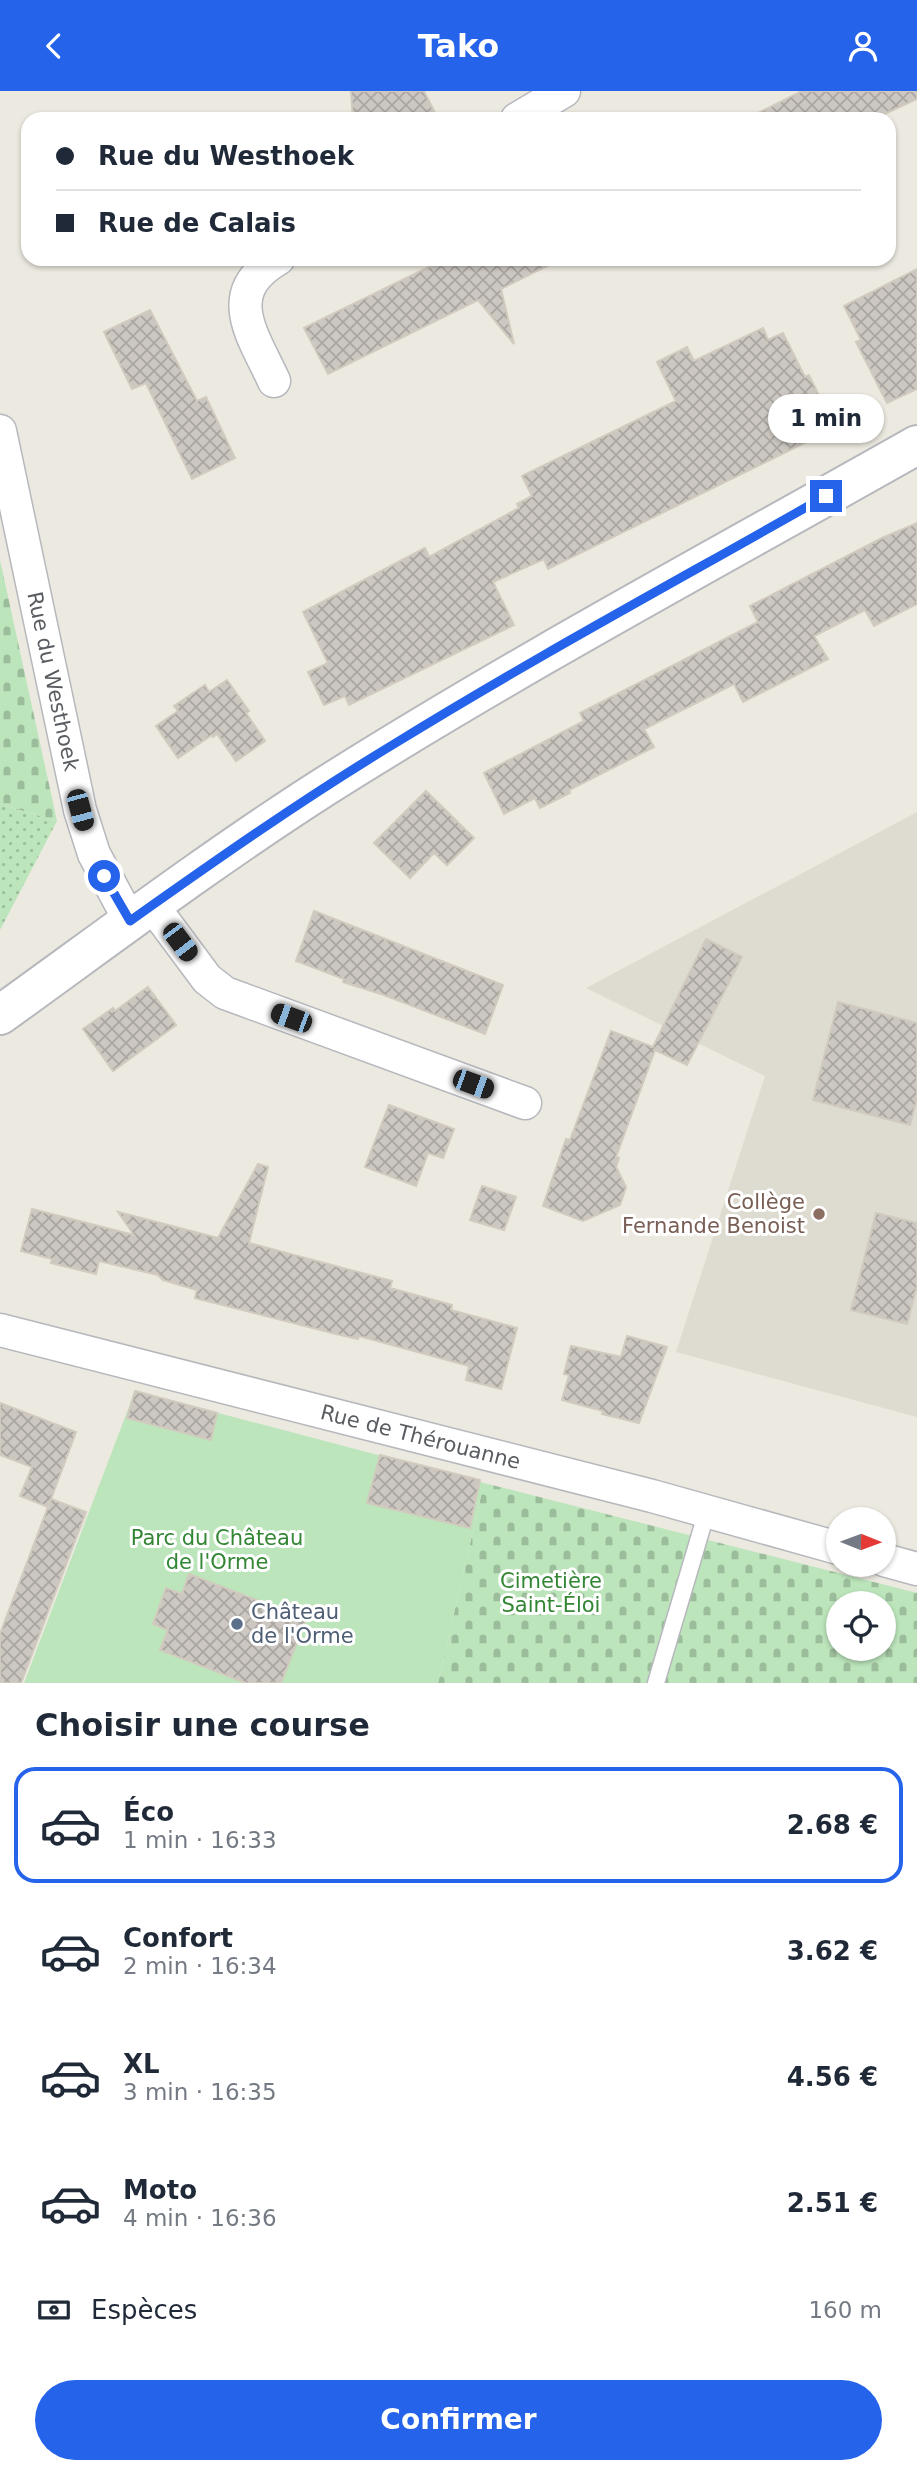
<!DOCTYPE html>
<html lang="fr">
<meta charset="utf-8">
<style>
body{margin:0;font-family:"DejaVu Sans",sans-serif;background:#f2f2f3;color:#1f2937;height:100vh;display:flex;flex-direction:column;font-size:26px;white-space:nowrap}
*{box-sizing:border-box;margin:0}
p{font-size:23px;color:#747a83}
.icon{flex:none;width:38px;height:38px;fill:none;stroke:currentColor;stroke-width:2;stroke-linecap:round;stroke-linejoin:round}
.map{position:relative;height:1592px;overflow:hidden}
.sheet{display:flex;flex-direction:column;background:#fff;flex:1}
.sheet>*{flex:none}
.banner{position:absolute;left:21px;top:21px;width:875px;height:154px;border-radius:21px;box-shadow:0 2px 5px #0004;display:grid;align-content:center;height:154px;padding:0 35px;background:#fff}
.needle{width:46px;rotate:91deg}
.controls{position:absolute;left:826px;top:1416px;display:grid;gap:14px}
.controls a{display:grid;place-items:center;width:70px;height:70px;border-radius:50%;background:#fff;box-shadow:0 2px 5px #0004;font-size:35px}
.end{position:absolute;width:32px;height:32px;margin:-16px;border:9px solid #2563eb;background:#fff;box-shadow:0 0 0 4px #fff}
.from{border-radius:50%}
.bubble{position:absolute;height:49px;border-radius:24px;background:#fff;box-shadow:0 2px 5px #0004;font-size:23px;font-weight:700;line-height:49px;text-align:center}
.car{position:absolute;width:21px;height:42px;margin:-21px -10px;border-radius:9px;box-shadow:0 0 5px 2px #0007;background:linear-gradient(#222 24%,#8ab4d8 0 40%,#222 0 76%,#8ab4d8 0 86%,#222 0)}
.banner b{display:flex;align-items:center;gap:24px;height:66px;font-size:26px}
.banner b+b{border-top:2px solid #e0e1e3}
.banner i{width:18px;height:18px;background:#1f2937}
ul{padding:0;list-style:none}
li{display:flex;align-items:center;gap:21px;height:116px;margin:0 14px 10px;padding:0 21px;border:4px solid transparent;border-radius:21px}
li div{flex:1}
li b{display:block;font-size:26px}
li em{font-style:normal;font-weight:700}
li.on{border-color:#2563eb}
li>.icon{width:63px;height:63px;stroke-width:1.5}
h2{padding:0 35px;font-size:32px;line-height:84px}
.pay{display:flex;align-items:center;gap:18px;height:77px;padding:0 35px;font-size:26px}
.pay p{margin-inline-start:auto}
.action{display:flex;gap:14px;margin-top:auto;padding:14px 35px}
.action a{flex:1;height:80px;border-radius:42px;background:#2563eb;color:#fff;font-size:28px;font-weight:700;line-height:80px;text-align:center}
header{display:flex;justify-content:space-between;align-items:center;height:91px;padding:0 35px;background:#2563eb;color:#fff;font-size:32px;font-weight:700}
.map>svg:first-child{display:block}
.education{fill:#dedbd0}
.grass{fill:url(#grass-dots)}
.cemetery{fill:url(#cemetery-stones);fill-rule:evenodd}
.park{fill:#bce5bb}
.building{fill:url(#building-cross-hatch);stroke:#d1cabe;stroke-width:2}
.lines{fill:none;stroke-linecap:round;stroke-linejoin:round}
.service-casing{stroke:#b6b8bd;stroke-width:19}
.minor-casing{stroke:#b6b8bd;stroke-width:35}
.tertiary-casing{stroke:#b6b8bd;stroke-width:42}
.service{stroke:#fff;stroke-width:16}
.minor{stroke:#fff;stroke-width:32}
.tertiary{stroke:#fff;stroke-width:38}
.route{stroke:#2563eb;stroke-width:9}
.education-dot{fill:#8d6e63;stroke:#fff;stroke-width:2.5}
.service-dot{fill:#5c6f8a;stroke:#fff;stroke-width:2.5}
.labels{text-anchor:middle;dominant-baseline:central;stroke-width:6;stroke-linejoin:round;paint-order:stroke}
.street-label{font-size:21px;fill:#595d61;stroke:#fff}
.education-label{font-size:21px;fill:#785e54;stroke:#fff;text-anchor:end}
.park-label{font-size:21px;fill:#338634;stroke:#fff}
.service-label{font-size:21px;fill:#4e5e75;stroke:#fff;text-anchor:start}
</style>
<header><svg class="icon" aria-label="back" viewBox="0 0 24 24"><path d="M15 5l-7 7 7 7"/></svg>Tako<svg class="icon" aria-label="person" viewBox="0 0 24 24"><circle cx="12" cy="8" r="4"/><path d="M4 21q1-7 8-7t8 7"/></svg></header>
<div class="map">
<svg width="917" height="1592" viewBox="0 0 917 1592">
<defs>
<pattern id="grass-dots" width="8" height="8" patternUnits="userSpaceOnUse" patternTransform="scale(1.75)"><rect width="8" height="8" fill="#bce5bb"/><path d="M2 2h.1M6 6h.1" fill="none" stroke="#9cbd9b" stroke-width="1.8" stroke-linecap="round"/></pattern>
<pattern id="cemetery-stones" width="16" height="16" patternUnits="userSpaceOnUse" patternTransform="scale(1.75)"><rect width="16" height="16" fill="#bce5bb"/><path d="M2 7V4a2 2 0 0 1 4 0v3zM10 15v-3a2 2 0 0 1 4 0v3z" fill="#9cbd9b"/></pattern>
<pattern id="building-cross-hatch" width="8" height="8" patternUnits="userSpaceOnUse" patternTransform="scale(1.75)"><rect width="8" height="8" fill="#ccc7c1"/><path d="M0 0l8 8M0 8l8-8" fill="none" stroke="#a9a5a0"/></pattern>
</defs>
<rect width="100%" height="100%" fill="#ece9e0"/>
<!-- education -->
<polygon class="education" points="917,721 917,1326 676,1261 765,985 586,897"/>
<!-- grass -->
<polygon class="grass" points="0,713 57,730 0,839"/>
<!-- cemetery -->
<g class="cemetery">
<polygon points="0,469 57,730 0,713"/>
<path d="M484,1392L917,1502V1592H438ZM838,1512H884V1558H838Z"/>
</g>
<!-- park -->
<polygon class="park" points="135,1300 484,1392 438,1592 24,1592"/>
<!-- building -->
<g class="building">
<polygon points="351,0 424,0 438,28 353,28"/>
<polygon points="802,0 917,0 917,8 874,28 746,28"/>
<polygon points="445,168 561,168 501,198 514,253 478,209 328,283 304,237"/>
<polygon points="917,178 917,298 887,312 856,251 861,249 844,215"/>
<polygon points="150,219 197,310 206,306 235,367 192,388 146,292 132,298 104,241"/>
<polygon points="763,237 768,249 783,242 805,286 809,284 835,337 548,478 544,468 493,491 514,534 349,614 345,605 324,614 308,581 328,572 303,521 425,457 429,466 519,417 517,413 532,405 522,385 676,310 657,271 687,256 694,270"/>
<polygon points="917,432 917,513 874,535 865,519 814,545 828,568 743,611 734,593 644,638 654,656 569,699 570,702 540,717 535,707 504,723 484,682 584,630 580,622 758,531 750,515 882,447"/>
<polygon points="227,589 249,620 246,622 265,650 236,670 217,643 213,646 212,644 178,667 156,635 178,620 174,615 205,594 209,601"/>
<polygon points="426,700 474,747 447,774 434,762 410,787 374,752"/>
<polygon points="314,820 503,894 485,943 384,904 343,891 344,888 296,870"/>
<polygon points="706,848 742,866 687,974 655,959 616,1066 619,1067 616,1076 626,1096 620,1114 583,1130 543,1115 566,1048 570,1049 611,940 653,956"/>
<polygon points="148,896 176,934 113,980 83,938 113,917 115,920"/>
<polygon points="838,911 917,932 917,1008 910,1034 813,1009"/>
<polygon points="389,1014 454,1038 443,1067 428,1062 416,1095 365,1076"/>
<polygon points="258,1073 268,1076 249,1152 392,1190 390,1197 452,1214 451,1219 517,1237 501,1298 466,1289 469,1275 359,1245 358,1248 336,1243 195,1207 197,1199 163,1189 158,1184 99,1170 96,1183 51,1172 52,1168 21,1160 32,1118 134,1144 118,1121 218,1147"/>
<polygon points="482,1095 516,1106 504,1139 470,1129"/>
<polygon points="876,1122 917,1132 917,1195 907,1233 851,1219"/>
<polygon points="627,1245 667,1256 639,1332 602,1323 603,1320 562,1309 569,1284 564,1283 571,1255 621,1266"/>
<polygon points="135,1300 217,1322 211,1349 127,1327"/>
<polygon points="0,1312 76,1341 48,1416 20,1405 32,1376 0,1364"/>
<polygon points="380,1364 480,1389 470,1437 367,1412"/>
<polygon points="51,1408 86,1421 21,1592 0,1592 0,1543"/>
<polygon points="189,1483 306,1528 281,1592 246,1592 160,1559 168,1539 153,1533 166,1497 182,1503"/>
</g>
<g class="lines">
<!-- service casing -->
<g class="service-casing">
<polyline id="service" points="656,1592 707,1420"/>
</g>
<!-- minor casing -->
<g class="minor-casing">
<g id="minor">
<polyline points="517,28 564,0"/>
<path d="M274,290C253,244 220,202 278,168"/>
<path id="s1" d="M0,340L80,719L94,763L130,830"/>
<polyline points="152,814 207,888 225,902 525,1012"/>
<path id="s2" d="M0,1239L652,1405L838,1457"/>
<polyline points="884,1469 917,1478"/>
</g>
</g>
<!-- tertiary casing -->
<g class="tertiary-casing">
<path id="tertiary" d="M0,924C107,847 213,767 324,696C517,574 719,466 917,354"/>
</g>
<!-- service -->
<use href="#service" class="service"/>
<!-- minor -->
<use href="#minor" class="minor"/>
<!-- tertiary -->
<use href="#tertiary" class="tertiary"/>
</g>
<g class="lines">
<!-- route -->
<path class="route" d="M104,785L130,830C216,769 303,708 394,653C535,566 682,487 826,405"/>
</g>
<!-- markers -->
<circle class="education-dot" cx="819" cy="1123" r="7"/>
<circle class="service-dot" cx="237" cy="1533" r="7"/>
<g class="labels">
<!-- street labels -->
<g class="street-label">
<text stroke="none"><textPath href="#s1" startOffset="256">Rue du Westhoek</textPath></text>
<text stroke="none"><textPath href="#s2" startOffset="434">Rue de Thérouanne</textPath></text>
</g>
<!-- education labels -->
<g class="education-label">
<text x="805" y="1111">Collège<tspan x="805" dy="24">Fernande Benoist</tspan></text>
</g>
<!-- park labels -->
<g class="park-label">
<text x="217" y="1447">Parc du Château<tspan x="217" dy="24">de l'Orme</tspan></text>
<text x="551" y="1490">Cimetière<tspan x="551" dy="24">Saint-Éloi</tspan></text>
</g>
<!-- service labels -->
<g class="service-label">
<text x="251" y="1521">Château<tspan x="251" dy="24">de l'Orme</tspan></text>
</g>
</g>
</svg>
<div class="controls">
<a><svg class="needle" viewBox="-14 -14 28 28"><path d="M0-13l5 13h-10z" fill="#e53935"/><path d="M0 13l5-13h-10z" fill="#747a83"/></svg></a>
<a><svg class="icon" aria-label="locate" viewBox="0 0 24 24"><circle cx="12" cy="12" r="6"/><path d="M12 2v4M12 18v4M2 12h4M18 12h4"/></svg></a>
</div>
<i class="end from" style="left:104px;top:785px"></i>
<i class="end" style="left:826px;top:405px"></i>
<div class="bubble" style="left:768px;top:303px;width:116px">1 min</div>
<i class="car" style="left:80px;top:719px;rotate:165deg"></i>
<i class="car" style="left:180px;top:851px;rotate:143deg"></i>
<i class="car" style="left:291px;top:927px;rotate:290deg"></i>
<i class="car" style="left:473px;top:993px;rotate:110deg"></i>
<div class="banner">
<b><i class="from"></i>Rue du Westhoek</b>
<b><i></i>Rue de Calais</b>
</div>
</div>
<section class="sheet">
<h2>Choisir une course</h2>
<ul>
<li class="on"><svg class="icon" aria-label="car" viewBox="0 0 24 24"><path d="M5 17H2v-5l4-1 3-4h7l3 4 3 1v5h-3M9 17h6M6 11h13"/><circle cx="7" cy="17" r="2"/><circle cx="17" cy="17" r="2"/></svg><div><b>Éco</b><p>1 min · 16:33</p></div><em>2.68 €</em></li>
<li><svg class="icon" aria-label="car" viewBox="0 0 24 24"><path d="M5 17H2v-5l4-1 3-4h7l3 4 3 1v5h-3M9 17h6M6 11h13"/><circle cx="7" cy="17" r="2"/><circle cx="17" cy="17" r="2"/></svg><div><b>Confort</b><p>2 min · 16:34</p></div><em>3.62 €</em></li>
<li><svg class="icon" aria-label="car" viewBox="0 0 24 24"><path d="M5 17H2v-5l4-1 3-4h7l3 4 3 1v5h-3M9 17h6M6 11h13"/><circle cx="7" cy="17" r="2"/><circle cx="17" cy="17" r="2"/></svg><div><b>XL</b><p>3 min · 16:35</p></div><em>4.56 €</em></li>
<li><svg class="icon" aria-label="car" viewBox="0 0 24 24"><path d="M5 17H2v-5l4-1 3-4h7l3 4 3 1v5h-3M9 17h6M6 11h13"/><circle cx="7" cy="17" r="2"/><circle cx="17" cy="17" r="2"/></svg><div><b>Moto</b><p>4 min · 16:36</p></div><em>2.51 €</em></li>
</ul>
<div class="pay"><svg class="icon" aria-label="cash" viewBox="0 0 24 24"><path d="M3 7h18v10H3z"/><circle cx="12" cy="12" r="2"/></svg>Espèces<p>160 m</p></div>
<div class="action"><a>Confirmer</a></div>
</section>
